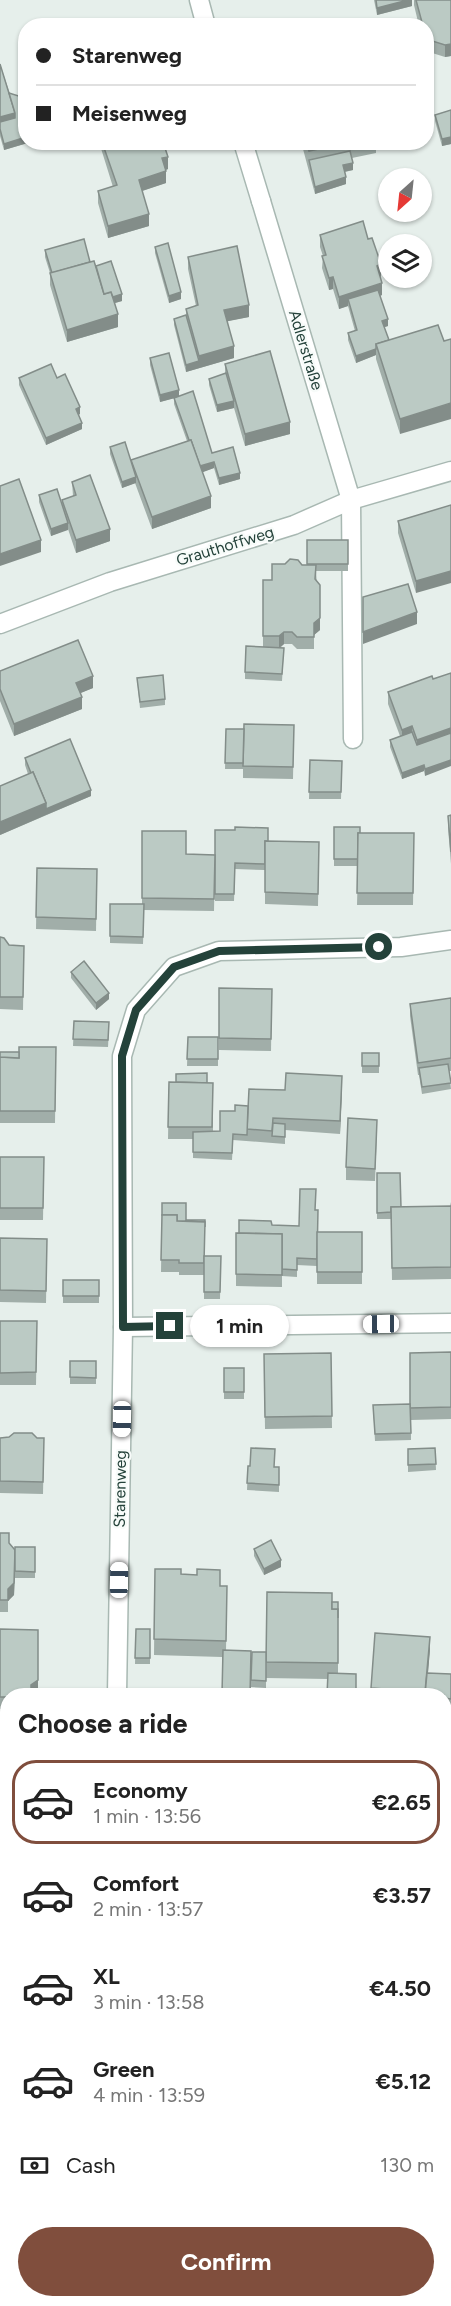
<!DOCTYPE html>
<meta charset="utf-8">
<style>
body{margin:0;font-family:Figtree,sans-serif;background:#f6f6f6;color:#222;height:100vh;display:flex;flex-direction:column;font-size:22px;white-space:nowrap}
*{box-sizing:border-box;margin:0}
p{font-size:20px;color:#767676}
.icon{flex:none;width:33px;height:33px;fill:none;stroke:currentColor;stroke-width:2;stroke-linecap:round;stroke-linejoin:round}
.map{position:relative;flex:1;overflow:hidden}
.sheet{position:absolute;left:0px;top:1688px;width:452px;height:620px;display:flex;flex-direction:column;background:#fff;border-radius:24px 24px 0 0;box-shadow:0 2px 4px #0004}
.sheet>*{flex:none}
.guide{position:absolute;left:18px;top:18px;width:416px;height:132px;border-radius:24px;box-shadow:0 2px 4px #0004;display:grid;align-content:center;height:132px;padding:0 18px;background:#fff}
.needle{width:39px;rotate:207deg}
.tools{position:absolute;left:378px;top:168px;display:grid;gap:12px}
.tools a{display:grid;place-items:center;width:54px;height:54px;border-radius:50%;background:#fff;box-shadow:0 2px 4px #0004;font-size:30px}
.end{position:absolute;width:27px;height:27px;margin:-14px;border:8px solid #24423a;background:#fff;box-shadow:0 0 0 3px #fff}
.from{border-radius:50%}
.bubble{position:absolute;height:42px;border-radius:21px;background:#fff;box-shadow:0 2px 4px #0004;font-size:20px;font-weight:700;line-height:42px;text-align:center}
.car{position:absolute;width:18px;height:36px;margin:-18px -9px;border-radius:8px;box-shadow:0 0 4px 2px #0007;background:linear-gradient(#fff 24%,#345 0 40%,#fff 0 76%,#345 0 86%,#fff 0)}
.guide b{display:flex;align-items:center;gap:21px;height:57px;font-size:22px}
.guide b+b{border-top:2px solid #e0e0e0}
.guide i{width:15px;height:15px;background:#222}
ul{padding:0;list-style:none}
li{display:flex;align-items:center;gap:18px;height:84px;margin:0 12px 9px;padding:0 6px;border:3px solid transparent;border-radius:24px}
li div{flex:1}
li b{display:block;font-size:22px}
li em{font-style:normal;font-weight:700}
li.selected{border-color:#804e3d}
li>.icon{width:54px;height:54px;stroke-width:1.5}
h2{padding:0 18px;font-size:27px;line-height:72px}
.pay{display:flex;align-items:center;gap:15px;height:66px;padding:0 18px;font-size:22px}
.pay p{margin-inline-start:auto}
.action{display:flex;gap:12px;margin-top:auto;padding:12px 18px}
.action a{flex:1;height:69px;border-radius:36px;background:#804e3d;color:#fff;font-size:24px;font-weight:700;line-height:69px;text-align:center}
.map>svg:first-child{display:block}
.lines{fill:none;stroke-linecap:round;stroke-linejoin:round}
.lane-casing{stroke:#a8b8b2;stroke-width:21}
.street-casing{stroke:#a8b8b2;stroke-width:21}
.lane{stroke:#fff;stroke-width:18}
.street{stroke:#fff;stroke-width:18}
.wall{fill:#a1aea9}
.shaded-wall{fill:#838d89}
.building{fill:#bbcac4;stroke:#838d89;stroke-width:1.5}
.route{stroke:#24423a;stroke-width:8}
.labels{text-anchor:middle;dominant-baseline:central;stroke-width:4.5;stroke-linejoin:round;paint-order:stroke}
.street-label{font-size:16px;fill:#24423a;stroke:#f7fbf9}
</style>
<div class="map">
<svg width="451" height="2306" viewBox="0 0 451 2306">
<rect width="100%" height="100%" fill="#e6efeb"/>
<g class="lines">
<!-- lane casing -->
<g class="lane-casing">
<g id="lane">
<polyline points="199,0 206,26"/>
<polyline points="243,142 261,201"/>
<polyline points="351,500 353,739"/>
<polyline points="444,1730 451,1741"/>
</g>
</g>
<!-- street casing -->
<g class="street-casing">
<g id="street">
<polyline points="261,201 351,500"/>
<polyline points="0,624 110,582 294,525 351,500 451,471"/>
<polyline points="123,1327 451,1323"/>
<polyline points="117,1695 123,1327 122,1056 136,1010 174,967 219,951 401,947 451,940"/>
<polyline points="444,2063 451,2064"/>
<polyline points="0,2094 8,2092"/>
</g>
</g>
<!-- lane -->
<use href="#lane" class="lane"/>
<!-- street -->
<use href="#street" class="street"/>
</g>
<!-- wall -->
<g class="wall">
<polygon points="374,0 412,0 412,6 377,15"/>
<polygon points="414,0 451,0 451,56 445,57 429,52 426,40 426,26 419,26 414,5"/>
<polygon points="0,64 26,142 31,142 4,150 0,136"/>
<polygon points="451,110 451,144 442,146 435,121 435,115"/>
<polygon points="99,142 163,142 168,169 166,170 166,183 142,191 149,226 108,238 98,203 98,191 113,187"/>
<polygon points="299,142 376,142 376,153 352,158 353,170 345,172 346,184 315,194 303,149 301,150"/>
<polygon points="320,235 368,239 381,276 380,277 382,295 380,296 388,326 384,327 389,340 438,325 400,434 376,359 376,355 356,363 348,340 348,333 355,331 348,306 339,309 333,289 329,290 322,268 323,256 320,247"/>
<polygon points="155,247 181,299 169,303 155,253"/>
<polygon points="45,250 90,262 96,266 122,301 115,303 118,327 67,342 50,285 50,273 45,257"/>
<polygon points="188,257 249,317 227,321 234,358 186,372 174,325 174,319 186,315 186,309 196,306 188,269"/>
<polygon points="150,358 179,396 212,453 240,479 219,485 214,468 202,472 211,508 152,529 135,483 122,488 110,454 110,447 131,463 131,460 187,441 174,404 174,398 160,402 150,365"/>
<polygon points="225,364 290,434 245,446 234,408 217,412 209,385 209,379 225,374"/>
<polygon points="19,378 57,378 80,414 78,415 82,429 46,445 19,385"/>
<polygon points="72,482 110,541 76,553 68,529 51,536 39,502 39,495 62,503 62,500 73,496"/>
<polygon points="451,505 416,593 398,533 398,521"/>
<polygon points="307,540 348,540 348,571 316,571 320,630 314,635 314,649 297,649 292,644 284,644 280,648 284,648 282,681 245,679 245,672 263,647 263,580 272,580 302,565 307,565"/>
<polygon points="0,671 93,688 80,693 82,709 14,736 0,701"/>
<polygon points="432,676 425,776 424,771 402,779 390,747 390,740 400,736 388,704 388,692"/>
<polygon points="137,678 165,699 165,705 140,708"/>
<polygon points="294,725 293,779 243,778 243,769 225,769 226,729 244,729"/>
<polygon points="25,758 91,796 0,835 28,774 25,765"/>
<polygon points="310,760 342,761 341,799 309,799"/>
<polygon points="451,815 451,864 448,828 448,816"/>
<polygon points="334,827 360,833 414,833 413,905 357,905 358,866 334,866"/>
<polygon points="215,830 268,841 319,842 318,906 265,904 265,862 265,870 235,869 234,901 215,901"/>
<polygon points="142,831 186,854 215,855 214,911 144,910 143,944 110,943 110,904 142,904"/>
<polygon points="37,868 97,869 96,931 36,929"/>
<polygon points="0,937 9,945 24,946 23,1010 0,1009"/>
<polygon points="71,972 109,999 96,1010 71,978"/>
<polygon points="219,988 272,989 271,1051 219,1050"/>
<polygon points="451,998 451,1071 449,1071 451,1089 422,1094 419,1075 418,1075 410,1016 410,1004"/>
<polygon points="74,1021 109,1028 108,1047 73,1046"/>
<polygon points="188,1037 218,1037 218,1066 187,1066"/>
<polygon points="56,1047 55,1123 0,1123 0,1052 19,1052"/>
<rect x="362" y="1053" width="17" height="20"/>
<polygon points="169,1082 213,1083 213,1132 220,1131 235,1111 248,1106 285,1090 342,1088 340,1134 285,1130 285,1144 233,1140 232,1160 193,1158 193,1139 168,1139"/>
<polygon points="377,1132 375,1181 346,1180 346,1167"/>
<polygon points="0,1157 44,1157 43,1220 0,1220"/>
<polygon points="377,1173 401,1207 450,1206 451,1202 451,1279 392,1280 391,1219 377,1219"/>
<polygon points="162,1203 186,1220 204,1256 221,1256 220,1299 204,1299 204,1275 179,1275 179,1272 161,1272"/>
<polygon points="316,1210 317,1232 362,1232 362,1284 317,1284 317,1266 297,1265 297,1277 282,1276 282,1270 282,1287 236,1286 236,1233 272,1225 299,1226"/>
<polygon points="0,1238 47,1239 46,1303 0,1302"/>
<rect x="63" y="1280" width="36" height="23"/>
<polygon points="0,1321 37,1321 36,1385 0,1385"/>
<polygon points="451,1352 451,1419 411,1420 411,1440 375,1441 373,1405 410,1404"/>
<polygon points="331,1353 332,1428 265,1429 264,1354"/>
<rect x="70" y="1361" width="26" height="23"/>
<rect x="224" y="1368" width="20" height="31"/>
<polygon points="0,1438 44,1438 43,1494 0,1493"/>
<polygon points="435,1448 436,1470 408,1472 408,1449"/>
<polygon points="248,1466 279,1467 279,1492 247,1490"/>
<polygon points="0,1533 15,1550 35,1547 35,1578 15,1578 14,1595 8,1601 8,1612 0,1612"/>
<polygon points="254,1549 281,1567 264,1575 254,1556"/>
<polygon points="155,1569 181,1574 220,1586 227,1586 226,1650 251,1662 332,1609 338,1602 338,1674 328,1679 266,1678 266,1688 251,1687 251,1667 251,1695 222,1695 222,1657 154,1655"/>
<polygon points="0,1629 38,1692 8,1695 8,1709 0,1709"/>
<polygon points="136,1629 150,1629 150,1664 135,1664"/>
<polygon points="430,1649 428,1673 451,1674 451,1705 444,1705 444,1695 357,1695 371,1692 371,1688"/>
<rect x="444" y="2102" width="7" height="84"/>
<polygon points="0,2140 2,2152 8,2151 8,2177 0,2179"/>
<polygon points="214,2300 241,2300 243,2306 216,2306"/>
<polygon points="254,2300 310,2300 312,2306 257,2306"/>
</g>
<!-- shaded-wall -->
<g class="shaded-wall">
<polygon points="408,0 412,0 412,6 377,15 377,8"/>
<polygon points="451,44 451,56 445,57 445,45"/>
<polygon points="15,113 15,125 0,129 0,117"/>
<polygon points="26,137 26,142 31,142 4,150 4,144"/>
<polygon points="451,137 451,144 442,146 442,139"/>
<polygon points="301,142 303,142 303,149 301,150"/>
<polygon points="168,157 168,169 162,171 162,158"/>
<polygon points="353,163 353,170 343,172 343,165"/>
<polygon points="166,171 166,183 139,192 139,180"/>
<polygon points="346,177 346,184 315,194 315,187"/>
<polygon points="149,214 149,226 108,238 108,226"/>
<polygon points="381,264 381,276 377,278 377,266"/>
<polygon points="333,277 333,289 329,290 329,278"/>
<polygon points="382,283 382,295 350,305 348,299 348,306 339,309 339,297"/>
<polygon points="181,292 181,299 169,303 169,296"/>
<polygon points="122,294 122,301 104,306 104,300"/>
<polygon points="249,305 249,317 224,322 224,310"/>
<polygon points="118,314 118,327 67,342 67,330"/>
<polygon points="388,319 388,326 382,328 382,321"/>
<polygon points="234,346 234,358 186,372 186,365 199,361 199,356"/>
<polygon points="376,349 376,355 356,363 356,356"/>
<polygon points="179,390 179,397 160,402 160,395"/>
<polygon points="234,401 234,408 217,412 217,405"/>
<polygon points="451,403 451,419 400,434 400,419"/>
<polygon points="80,407 80,414 76,416 76,409"/>
<polygon points="290,422 290,434 245,446 245,434"/>
<polygon points="82,423 82,429 46,445 46,438"/>
<polygon points="214,462 214,468 198,474 198,467"/>
<polygon points="240,473 240,479 219,485 219,478"/>
<polygon points="136,477 136,483 122,488 122,482"/>
<polygon points="211,496 211,508 152,529 152,517"/>
<polygon points="68,523 68,530 51,536 51,529"/>
<polygon points="110,529 110,541 76,553 76,540"/>
<polygon points="41,540 41,552 0,566 0,554"/>
<polygon points="451,571 451,583 416,593 416,581"/>
<polygon points="320,585 320,630 314,635 314,623"/>
<polygon points="417,612 417,624 363,644 363,632"/>
<polygon points="284,632 284,644 279,648 279,636"/>
<polygon points="93,676 93,688 76,695 76,683"/>
<polygon points="82,697 82,709 14,736 14,724"/>
<polygon points="412,726 412,738 402,742 402,730"/>
<polygon points="451,728 451,740 417,752 417,740"/>
<polygon points="451,760 451,766 425,776 425,769"/>
<polygon points="424,765 424,771 402,779 402,773"/>
<polygon points="91,790 91,796 46,815 46,809"/>
<polygon points="46,803 46,815 0,835 0,822"/>
<polygon points="109,993 109,999 96,1010 96,1003"/>
<polygon points="342,1076 342,1088 340,1134 340,1121"/>
<polygon points="281,1560 281,1567 264,1575 264,1569"/>
<polygon points="15,1566 14,1595 8,1601 8,1589"/>
<polygon points="430,1637 430,1649 426,1695 425,1695"/>
<polygon points="38,1642 38,1692 34,1695 31,1695 31,1685"/>
</g>
<!-- building -->
<g class="building">
<polygon points="376,0 408,0 377,8"/>
<polygon points="416,0 451,0 451,44 445,45 429,40 426,26 423,26"/>
<polygon points="0,64 15,113 0,117"/>
<polygon points="9,93 22,97 26,107 26,137 4,144 0,129 0,122 15,118 15,113"/>
<polygon points="451,110 451,137 442,139 435,115"/>
<polygon points="102,142 163,142 168,157 162,158 166,171 139,180 149,214 108,226 98,191 117,185"/>
<polygon points="306,142 350,142 309,151"/>
<polygon points="350,151 353,163 343,165 346,177 315,187 309,160"/>
<polygon points="363,221 368,239 372,238 381,264 377,266 382,283 339,297 333,277 329,278 322,256 326,255 320,235"/>
<polygon points="84,239 90,262 52,273 45,250"/>
<polygon points="168,243 181,292 169,296 155,247"/>
<polygon points="237,246 249,305 224,310 234,346 199,356 186,309 198,305 188,257"/>
<polygon points="94,261 104,294 111,292 118,314 67,330 50,273"/>
<polygon points="111,261 122,294 113,297 111,292 104,294 96,266"/>
<polygon points="378,290 388,319 382,321 389,340 376,344 376,349 356,356 348,333 357,330 348,299"/>
<polygon points="186,315 199,361 186,365 174,319"/>
<polygon points="438,325 444,341 451,339 451,403 400,419 376,344"/>
<polygon points="270,351 290,422 245,434 225,364"/>
<polygon points="169,353 179,390 160,395 150,358"/>
<polygon points="51,364 57,378 65,374 80,407 76,409 82,423 46,438 19,378"/>
<polygon points="226,373 234,401 217,405 209,379"/>
<polygon points="193,391 212,453 233,447 240,473 219,478 214,462 200,466 191,440 189,440 174,398"/>
<polygon points="191,440 211,496 152,517 131,460"/>
<polygon points="125,442 136,477 122,482 110,447"/>
<polygon points="90,475 110,529 76,540 62,500 76,495 72,482"/>
<polygon points="19,479 41,540 0,554 0,486"/>
<polygon points="57,489 68,523 51,529 39,495"/>
<polygon points="451,505 451,571 416,581 398,521"/>
<rect x="307" y="540" width="41" height="24"/>
<polygon points="290,559 298,560 302,565 316,565 315,579 320,585 320,618 314,623 314,637 297,637 292,632 284,632 279,636 263,636 263,580 272,580 272,564 285,564"/>
<polygon points="408,584 417,612 363,632 363,597"/>
<polygon points="78,640 93,676 76,683 82,697 14,724 0,689 0,671"/>
<polygon points="246,646 284,648 282,674 245,672"/>
<polygon points="451,673 451,728 417,740 412,726 402,730 388,692 432,676 433,679"/>
<polygon points="163,675 165,699 140,702 137,678"/>
<polygon points="244,724 294,725 293,767 243,766"/>
<polygon points="226,729 244,729 243,763 225,763"/>
<polygon points="412,732 417,745 451,733 451,760 425,769 424,765 402,773 390,740"/>
<polygon points="70,739 91,790 46,809 46,803 33,772 31,773 25,758"/>
<polygon points="310,760 342,761 341,792 309,792"/>
<polygon points="33,772 46,803 0,822 0,786"/>
<polygon points="451,815 451,852 448,816"/>
<polygon points="235,827 268,828 268,841 265,841 265,864 235,863 234,894 215,894 215,830 235,830"/>
<polygon points="334,827 360,827 360,833 358,833 358,859 334,859"/>
<polygon points="142,831 186,831 186,854 215,855 214,899 142,898"/>
<polygon points="358,833 414,833 413,893 357,893"/>
<polygon points="265,841 319,842 318,894 265,892"/>
<polygon points="37,868 97,869 96,919 36,917"/>
<polygon points="110,904 144,904 143,937 110,936"/>
<polygon points="0,937 4,938 9,945 24,946 23,997 0,997"/>
<polygon points="84,961 109,993 96,1003 71,972"/>
<polygon points="219,988 272,989 271,1039 219,1038"/>
<polygon points="451,998 451,1058 418,1063 410,1004"/>
<polygon points="74,1021 109,1022 108,1040 73,1039"/>
<polygon points="188,1037 218,1037 218,1059 187,1059"/>
<polygon points="19,1047 56,1047 55,1111 0,1111 0,1057 19,1058"/>
<polygon points="0,1052 19,1052 19,1058 0,1057"/>
<rect x="362" y="1053" width="17" height="13"/>
<polygon points="448,1064 451,1083 422,1087 419,1068"/>
<polygon points="207,1073 207,1083 176,1082 176,1074"/>
<polygon points="286,1073 342,1076 340,1121 273,1118 272,1131 247,1129 249,1089 285,1090"/>
<polygon points="169,1082 213,1083 212,1127 168,1127"/>
<polygon points="235,1105 248,1106 247,1135 233,1134 232,1153 193,1152 193,1132 220,1131 220,1111 235,1111"/>
<polygon points="348,1118 377,1120 375,1169 346,1167"/>
<polygon points="273,1123 285,1124 285,1137 272,1136"/>
<polygon points="0,1157 44,1157 43,1208 0,1208"/>
<polygon points="377,1173 400,1173 401,1207 391,1207 391,1212 377,1213"/>
<polygon points="300,1189 316,1189 315,1210 318,1210 317,1259 297,1258 297,1270 282,1269 282,1234 239,1233 239,1220 271,1221 272,1225 299,1226"/>
<polygon points="162,1203 186,1203 186,1220 205,1220 205,1227 205,1222 177,1221 177,1215 162,1215"/>
<polygon points="451,1206 451,1267 392,1268 391,1207"/>
<polygon points="162,1215 177,1215 177,1221 205,1222 204,1263 179,1263 179,1260 161,1260"/>
<rect x="317" y="1232" width="45" height="40"/>
<polygon points="236,1233 282,1234 282,1275 236,1274"/>
<polygon points="0,1238 47,1239 46,1291 0,1290"/>
<polygon points="204,1256 221,1256 220,1292 204,1292"/>
<rect x="63" y="1280" width="36" height="16"/>
<polygon points="0,1321 37,1321 36,1372 0,1373"/>
<polygon points="451,1352 451,1407 410,1408 410,1353"/>
<polygon points="331,1353 332,1416 265,1417 264,1354"/>
<polygon points="70,1361 96,1361 96,1378 70,1377"/>
<rect x="224" y="1368" width="20" height="24"/>
<polygon points="410,1404 411,1433 375,1434 373,1405"/>
<polygon points="14,1433 32,1433 37,1438 44,1438 43,1482 0,1481 0,1438 9,1437"/>
<polygon points="251,1448 275,1449 274,1467 279,1467 279,1485 247,1483 248,1466 250,1466"/>
<polygon points="435,1448 436,1464 408,1465 408,1449"/>
<polygon points="0,1533 9,1533 9,1543 15,1550 14,1583 8,1589 8,1600 0,1600"/>
<polygon points="271,1540 281,1560 264,1569 254,1549"/>
<polygon points="15,1547 35,1547 35,1572 15,1571"/>
<polygon points="155,1569 181,1569 181,1574 197,1575 197,1569 220,1570 220,1586 227,1586 226,1641 154,1639"/>
<polygon points="267,1592 332,1593 332,1609 338,1609 338,1663 266,1662"/>
<polygon points="332,1602 338,1602 338,1618 338,1609 332,1609"/>
<polygon points="0,1629 38,1630 38,1680 31,1685 31,1695 8,1695 8,1697 0,1697"/>
<polygon points="136,1629 150,1629 150,1658 135,1658"/>
<polygon points="375,1633 430,1637 425,1692 371,1688"/>
<polygon points="223,1650 251,1651 250,1695 222,1694"/>
<polygon points="252,1652 266,1652 266,1681 251,1680"/>
<polygon points="328,1673 356,1674 356,1695 327,1695"/>
<polygon points="427,1673 451,1674 451,1699 444,1698 444,1695 425,1695"/>
<polygon points="357,1691 391,1694 391,1695 357,1695"/>
<rect x="444" y="2102" width="7" height="55"/>
<polygon points="0,2140 2,2152 8,2151 8,2171 0,2172"/>
<polygon points="444,2162 451,2162 451,2179 444,2180"/>
<polygon points="444,2250 451,2275 451,2306 383,2306 404,2300 444,2300"/>
<polygon points="216,2300 241,2300 243,2306 218,2306"/>
<polygon points="259,2300 310,2300 312,2306 261,2306"/>
<polygon points="380,2300 404,2300 383,2306 358,2306"/>
</g>
<g class="lines">
<!-- route -->
<polyline class="route" points="170,1326 123,1327 122,1056 136,1010 174,967 219,951 379,947"/>
</g>
<g class="labels">
<!-- street labels -->
<g class="street-label">
<text transform="translate(306 350) rotate(73)">Adlerstraße</text>
<text transform="translate(225 546) rotate(-17)">Grauthoffweg</text>
<text transform="translate(120 1489) rotate(-89)">Starenweg</text>
</g>
</g>
</svg>
<div class="tools">
<a><svg class="needle" viewBox="-14 -14 28 28"><path d="M0-13l5 13h-10z" fill="#e53935"/><path d="M0 13l5-13h-10z" fill="#767676"/></svg></a>
<a><svg class="icon" aria-label="layers" viewBox="0 0 24 24"><path d="M12 4l9 5-9 5-9-5zM3 14l9 5 9-5"/></svg></a>
</div>
<i class="end from" style="left:379px;top:947px"></i>
<i class="end" style="left:170px;top:1326px"></i>
<div class="bubble" style="left:190px;top:1305px;width:99px">1 min</div>
<i class="car" style="left:381px;top:1324px;rotate:269deg"></i>
<i class="car" style="left:122px;top:1419px;rotate:181deg"></i>
<i class="car" style="left:119px;top:1580px;rotate:1deg"></i>
<div class="guide">
<b><i class="from"></i>Starenweg</b>
<b><i></i>Meisenweg</b>
</div>
<section class="sheet">
<h2>Choose a ride</h2>
<ul>
<li class="selected"><svg class="icon" aria-label="car" viewBox="0 0 24 24"><path d="M5 17H2v-5l4-1 3-4h7l3 4 3 1v5h-3M9 17h6M6 11h13"/><circle cx="7" cy="17" r="2"/><circle cx="17" cy="17" r="2"/></svg><div><b>Economy</b><p>1 min · 13:56</p></div><em>€2.65</em></li>
<li><svg class="icon" aria-label="car" viewBox="0 0 24 24"><path d="M5 17H2v-5l4-1 3-4h7l3 4 3 1v5h-3M9 17h6M6 11h13"/><circle cx="7" cy="17" r="2"/><circle cx="17" cy="17" r="2"/></svg><div><b>Comfort</b><p>2 min · 13:57</p></div><em>€3.57</em></li>
<li><svg class="icon" aria-label="car" viewBox="0 0 24 24"><path d="M5 17H2v-5l4-1 3-4h7l3 4 3 1v5h-3M9 17h6M6 11h13"/><circle cx="7" cy="17" r="2"/><circle cx="17" cy="17" r="2"/></svg><div><b>XL</b><p>3 min · 13:58</p></div><em>€4.50</em></li>
<li><svg class="icon" aria-label="car" viewBox="0 0 24 24"><path d="M5 17H2v-5l4-1 3-4h7l3 4 3 1v5h-3M9 17h6M6 11h13"/><circle cx="7" cy="17" r="2"/><circle cx="17" cy="17" r="2"/></svg><div><b>Green</b><p>4 min · 13:59</p></div><em>€5.12</em></li>
</ul>
<div class="pay"><svg class="icon" aria-label="cash" viewBox="0 0 24 24"><path d="M3 7h18v10H3z"/><circle cx="12" cy="12" r="2"/></svg>Cash<p>130 m</p></div>
<div class="action"><a>Confirm</a></div>
</section>
</div>
